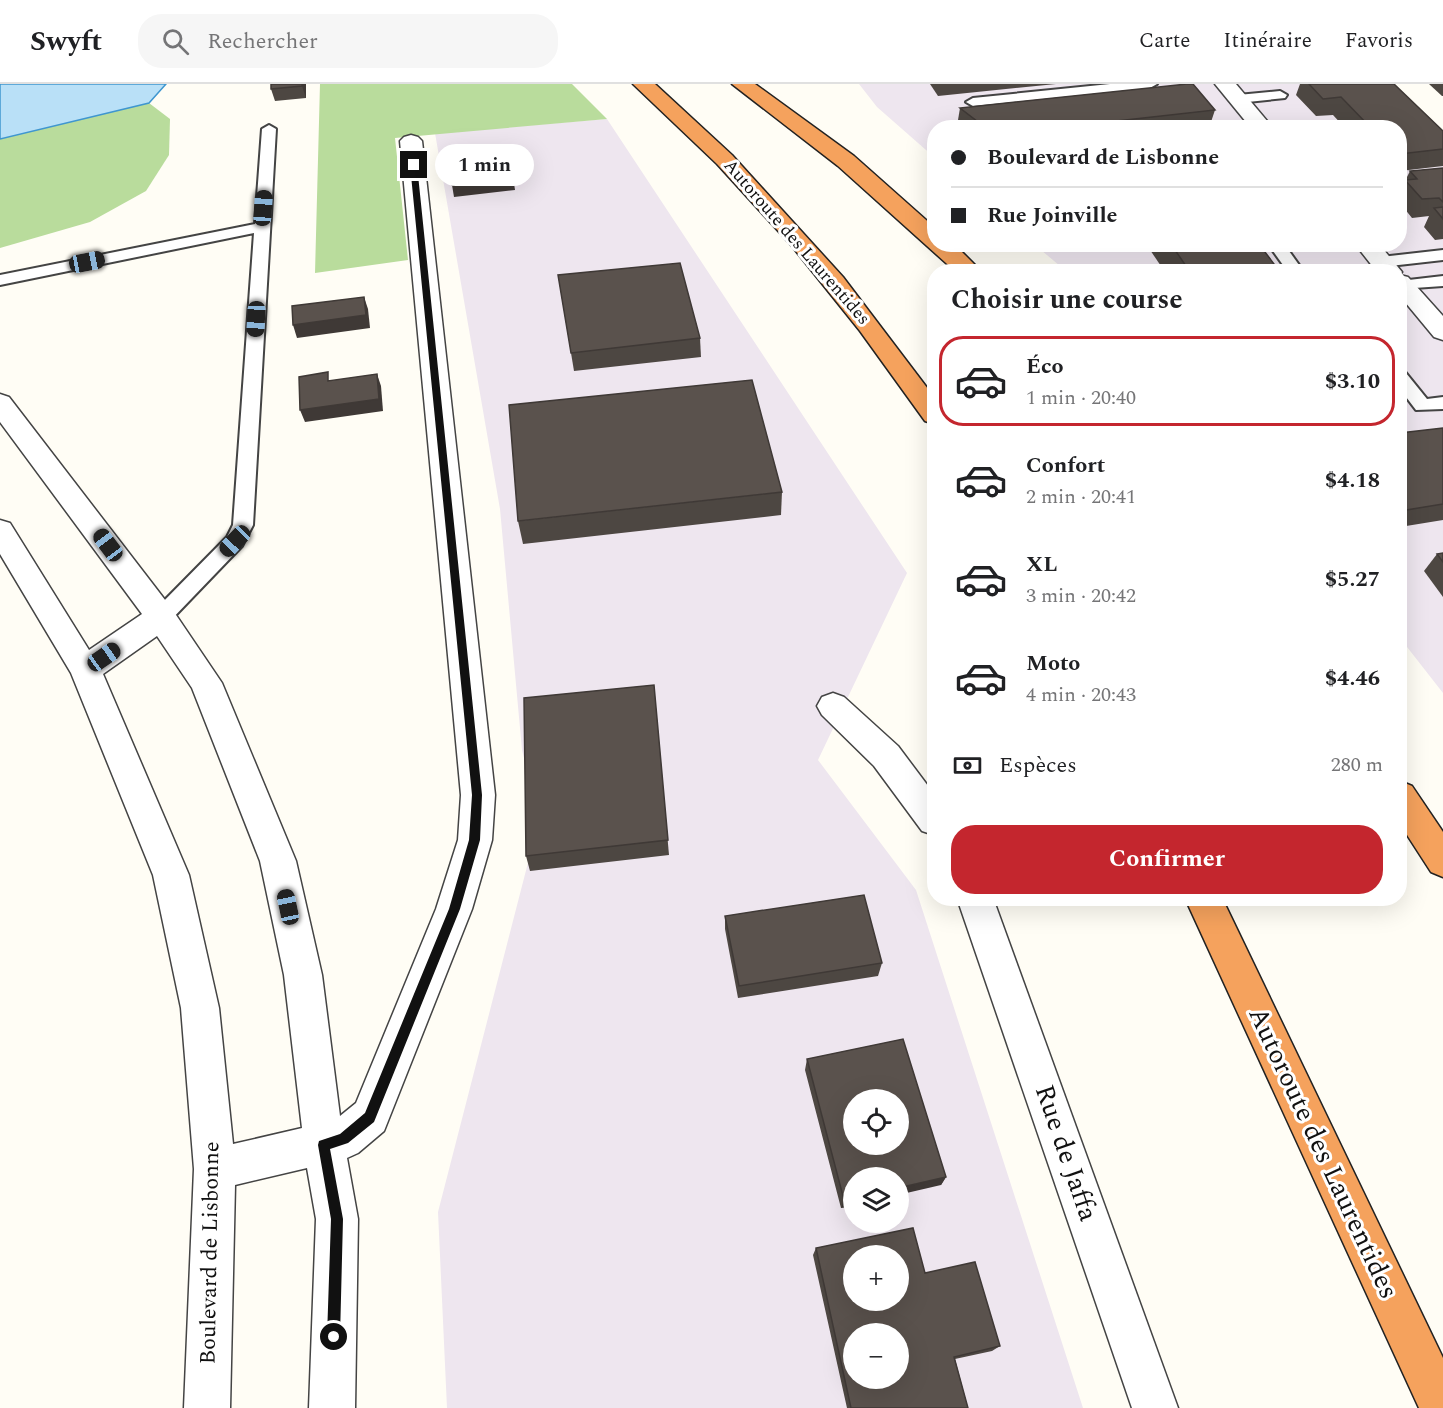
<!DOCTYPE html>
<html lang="fr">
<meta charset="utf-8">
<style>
body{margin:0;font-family:Spectral,serif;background:#f6f6f6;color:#202124;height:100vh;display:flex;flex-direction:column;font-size:22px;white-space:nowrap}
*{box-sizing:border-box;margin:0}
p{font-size:20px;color:#757577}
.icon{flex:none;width:33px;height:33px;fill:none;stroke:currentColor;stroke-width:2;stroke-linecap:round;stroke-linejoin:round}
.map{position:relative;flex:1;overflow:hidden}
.drawer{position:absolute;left:927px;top:180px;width:480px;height:642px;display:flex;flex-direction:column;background:#fff;border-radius:24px;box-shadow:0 6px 24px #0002}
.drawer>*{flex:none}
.guide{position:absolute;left:927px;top:36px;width:480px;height:132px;border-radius:24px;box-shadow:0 6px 24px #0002;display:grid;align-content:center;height:132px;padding:0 24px;background:#fff}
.buttons{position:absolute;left:843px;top:1005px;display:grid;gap:12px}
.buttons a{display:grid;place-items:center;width:66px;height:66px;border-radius:50%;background:#fff;box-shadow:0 6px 24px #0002;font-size:30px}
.end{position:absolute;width:27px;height:27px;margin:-14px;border:8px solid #111;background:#fff;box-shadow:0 0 0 3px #fff}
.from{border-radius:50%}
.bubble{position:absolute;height:42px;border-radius:21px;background:#fff;box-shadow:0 6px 24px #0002;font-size:20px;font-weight:700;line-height:42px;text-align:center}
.car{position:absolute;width:18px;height:36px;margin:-18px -9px;border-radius:8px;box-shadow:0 0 4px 2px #0007;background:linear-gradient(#222 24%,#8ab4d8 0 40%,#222 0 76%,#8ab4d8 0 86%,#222 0)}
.guide b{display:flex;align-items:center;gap:21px;height:57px;font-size:22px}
.guide b+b{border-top:2px solid #e0e0e0}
.guide i{width:15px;height:15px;background:#202124}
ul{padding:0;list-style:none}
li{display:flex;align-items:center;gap:18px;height:90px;margin:0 12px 9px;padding:0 12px;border:3px solid transparent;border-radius:24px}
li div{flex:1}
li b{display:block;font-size:22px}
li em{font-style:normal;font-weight:700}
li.on{border-color:#c4262e}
li>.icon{width:54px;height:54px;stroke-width:1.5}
h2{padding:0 24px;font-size:27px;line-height:72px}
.pay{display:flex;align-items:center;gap:15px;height:66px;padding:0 24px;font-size:22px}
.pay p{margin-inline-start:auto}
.button{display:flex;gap:12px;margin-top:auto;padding:12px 24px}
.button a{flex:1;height:69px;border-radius:24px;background:#c4262e;color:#fff;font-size:24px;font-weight:700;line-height:69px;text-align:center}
header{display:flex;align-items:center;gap:36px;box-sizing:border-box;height:84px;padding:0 30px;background:#fff;border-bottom:2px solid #e0e0e0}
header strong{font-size:28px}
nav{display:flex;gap:33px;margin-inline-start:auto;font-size:21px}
.search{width:420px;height:54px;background:#f6f6f6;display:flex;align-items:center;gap:15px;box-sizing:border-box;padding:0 21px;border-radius:24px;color:#757577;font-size:22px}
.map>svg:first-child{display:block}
.industrial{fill:#eee6ef;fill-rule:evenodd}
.forest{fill:#b9dc9c}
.water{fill:#b9e0f7;stroke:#3f96cf;stroke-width:1.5}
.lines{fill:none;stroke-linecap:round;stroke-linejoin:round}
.service-casing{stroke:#444;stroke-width:4}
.minor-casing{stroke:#444;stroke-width:3}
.motorway-casing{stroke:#222;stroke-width:3}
.service{fill:#fff;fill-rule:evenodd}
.minor{fill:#fff;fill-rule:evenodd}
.motorway{fill:#f5a25d;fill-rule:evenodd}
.wall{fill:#4d4742}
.shaded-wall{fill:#3f3936}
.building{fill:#5a524d;stroke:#3f3936;stroke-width:1.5;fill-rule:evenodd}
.route{fill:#111}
.labels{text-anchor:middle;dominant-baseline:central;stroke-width:6;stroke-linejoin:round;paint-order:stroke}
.far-street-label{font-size:18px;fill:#111;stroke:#fff}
.street-label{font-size:22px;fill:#111;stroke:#fff}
.near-street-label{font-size:27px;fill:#111;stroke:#fff}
</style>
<header>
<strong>Swyft</strong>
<div class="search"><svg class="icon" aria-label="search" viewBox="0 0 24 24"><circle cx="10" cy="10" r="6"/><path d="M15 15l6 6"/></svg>Rechercher</div>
<nav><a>Carte</a><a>Itinéraire</a><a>Favoris</a></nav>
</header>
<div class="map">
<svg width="1443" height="1324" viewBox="0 0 1443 1324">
<rect width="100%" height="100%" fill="#fffdf5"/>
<!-- industrial -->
<g class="industrial">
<polygon points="859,0 1379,0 1443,62 1443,609 1400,554 1400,188 1066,187 1035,161 1400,160 1400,44 934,44 934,73 877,23"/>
<path d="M607,35L907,489L818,676L916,806L1083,1324H447L438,1128L539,736L522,666L500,425L435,49ZM854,1016H898V1060H854ZM854,1094H898V1138H854ZM854,1172H898V1216H854ZM854,1250H898V1294H854Z"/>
</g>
<!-- forest -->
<g class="forest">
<polygon points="320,0 572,0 607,35 395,54 408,176 315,189"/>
<polygon points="149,19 170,35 169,71 146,107 90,138 0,164 0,55"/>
</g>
<!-- water -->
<polygon class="water" points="0,0 166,0 149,19 0,55"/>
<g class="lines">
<!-- service casing -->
<g class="service-casing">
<g id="service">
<polygon points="1110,0 1157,0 1150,4 973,22 966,18 973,14"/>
<polygon points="1280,7 1287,11 1285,14 1238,19 1231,15 1238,11"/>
<polygon points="269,41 276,45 253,441 242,462 168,539 161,541 154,539 151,533 154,527 227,453 233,441 254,149 0,201 0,191 255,140 262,45"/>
<polygon points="1268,160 1284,160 1304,188 1288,188"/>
<polygon points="1443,166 1443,176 1381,183 1373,178 1381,173"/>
<polygon points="1443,192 1443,202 1400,205 1400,197"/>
<polygon points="1400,287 1406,289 1427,315 1443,313 1443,325 1416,326 1400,305"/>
</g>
</g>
<!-- minor casing -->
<g class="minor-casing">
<g id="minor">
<polygon points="1215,0 1236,0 1273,44 1251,44"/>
<path d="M411,51L418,53L422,57L495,711L492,756L472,825L384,1047L358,1069L347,1074L358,1135L355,1324H309L316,1135L307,1084L235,1101L230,1324H184L194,1085L181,924L153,791L71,589L0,470V436L10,439L89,566L142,530L0,338V310L9,313L172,525L222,599L296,777L322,891L340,1032L356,1019L436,825L458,756L461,711L400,57L404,53ZM157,552L192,604L260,777L284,891L302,1044L233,1060L219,924L189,791L103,590Z"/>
<polygon points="1355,160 1379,160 1402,188 1400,191 1408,193 1443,232 1443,256 1434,253 1400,212 1400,188 1377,188"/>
<polygon points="833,609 844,613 898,662 934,710 934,751 922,747 874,682 822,631 817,622 822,613"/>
<polygon points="957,814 993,814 1178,1324 1132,1324"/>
</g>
</g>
<!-- motorway casing -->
<g class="motorway-casing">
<g id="motorway">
<polygon points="633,0 655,0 732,71 843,193 934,313 934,340 925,337 860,247 791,161 717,80"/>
<polygon points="732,0 755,0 854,72 934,143 934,160 954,160 982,188 956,188 838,82"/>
<polygon points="1400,697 1412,702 1443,748 1443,793 1431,788 1400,740"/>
<polygon points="1185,814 1222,814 1443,1274 1443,1324 1419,1324"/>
</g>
</g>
<!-- service -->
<use href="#service" class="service"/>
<!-- minor -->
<use href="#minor" class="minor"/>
<!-- motorway -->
<use href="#motorway" class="motorway"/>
</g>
<!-- wall -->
<g class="wall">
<polygon points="306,0 306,14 275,17 271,5"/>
<polygon points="930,0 1056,0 938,12"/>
<polygon points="1300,0 1394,0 1443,47 1443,82 1400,87 1400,44 1345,44 1333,31 1316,32 1296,11"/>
<polygon points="1429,0 1443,0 1443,12 1442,12"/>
<polygon points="960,24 1215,26 1209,44 959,44 957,42"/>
<polygon points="1443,84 1443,155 1435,156 1424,143 1429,132 1412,134 1400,119 1400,107 1410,87"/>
<polygon points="1146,160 1259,160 1280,188 1165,188"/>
<polygon points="558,191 700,254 701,273 574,287"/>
<polygon points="1443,344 1443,436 1400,443 1400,349"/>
<polygon points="782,408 781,431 523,460 518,437"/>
<polygon points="1443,469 1443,513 1424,487 1437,470"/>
<polygon points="654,601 669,771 530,787 526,772"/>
<polygon points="725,832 882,879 878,892 738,914 725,845"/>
<polygon points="807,975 946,1093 941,1101 854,1094 854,1121 841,1124 805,986"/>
<polygon points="816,1164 925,1189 1000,1262 992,1267 955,1275 968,1324 847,1324 813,1171"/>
</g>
<!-- shaded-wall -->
<g class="shaded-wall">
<polygon points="302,0 306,0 306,14 302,2"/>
<polygon points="513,93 515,106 454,113 452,101"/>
<polygon points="364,213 368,225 370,244 297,254 293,241"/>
<polygon points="377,290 381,302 383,327 305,338 300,326"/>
<polygon points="946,1093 941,1101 898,1111 898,1104"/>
<polygon points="854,1114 854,1121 841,1124 844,1116"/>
</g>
<!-- building -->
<g class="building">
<polygon points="271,0 302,0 302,2 271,5"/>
<polygon points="1187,0 1193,0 1215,26 1054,44 986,44 960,24"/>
<polygon points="1309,0 1394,0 1443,47 1443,65 1400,70 1400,44 1371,44 1341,13 1323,15"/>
<polygon points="508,75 513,93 452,101 449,82"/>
<polygon points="1443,84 1443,118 1439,114 1422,115 1405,96 1417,95 1410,87"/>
<polygon points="1443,123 1443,135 1434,124"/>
<polygon points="1171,160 1259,160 1280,188 1190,188"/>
<polygon points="680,179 700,254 571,269 558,191"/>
<polygon points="364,213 366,231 293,241 292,222"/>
<polygon points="328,288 328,297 377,290 379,315 300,326 299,293"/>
<polygon points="752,296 782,408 518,437 509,321"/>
<polygon points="1443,344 1443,420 1400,427 1400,349"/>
<polygon points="1443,469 1443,478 1437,470"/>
<polygon points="654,601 668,756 526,772 524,614"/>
<polygon points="864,811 882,879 739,902 725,832"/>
<path d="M903,955L946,1093L898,1104V1094H854V1114L844,1116L807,975ZM854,1016H898V1060H854Z"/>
<path d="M913,1144L925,1189L975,1178L1000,1262L954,1273L968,1324H851L816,1164ZM854,1172H898V1216H854ZM854,1250H898V1294H854Z"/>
</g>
<!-- route -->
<polygon class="route" points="414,79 417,81 482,711 480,756 460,825 374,1038 348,1059 330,1065 343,1135 340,1253 334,1260 327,1253 331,1135 318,1061 319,1057 340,1050 365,1029 449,825 469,756 472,711 410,81"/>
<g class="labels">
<!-- far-street labels -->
<g class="far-street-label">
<text transform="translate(797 158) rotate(49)">Autoroute des Laurentides</text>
</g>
<!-- street labels -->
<g class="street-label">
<text transform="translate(210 1169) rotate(-89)">Boulevard de Lisbonne</text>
</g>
<!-- near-street labels -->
<g class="near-street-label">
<text transform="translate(1066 1069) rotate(71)">Rue de Jaffa</text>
<text transform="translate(1323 1069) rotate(65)">Autoroute des Laurentides</text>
</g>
</g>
</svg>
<div class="buttons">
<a><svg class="icon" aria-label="locate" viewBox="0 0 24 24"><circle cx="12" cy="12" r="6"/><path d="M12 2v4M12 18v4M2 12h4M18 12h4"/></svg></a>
<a><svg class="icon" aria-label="layers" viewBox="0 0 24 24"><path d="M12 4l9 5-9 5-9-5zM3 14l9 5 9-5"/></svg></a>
<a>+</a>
<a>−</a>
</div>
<i class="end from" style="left:334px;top:1253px"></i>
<i class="end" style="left:414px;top:81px"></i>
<div class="bubble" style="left:435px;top:60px;width:99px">1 min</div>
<i class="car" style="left:263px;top:124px;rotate:4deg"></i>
<i class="car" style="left:87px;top:178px;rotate:79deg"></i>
<i class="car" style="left:256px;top:235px;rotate:183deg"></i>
<i class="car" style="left:235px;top:457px;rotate:224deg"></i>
<i class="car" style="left:108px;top:461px;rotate:323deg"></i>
<i class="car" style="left:104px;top:573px;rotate:55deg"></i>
<i class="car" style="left:288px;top:823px;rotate:348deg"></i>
<div class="guide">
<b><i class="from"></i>Boulevard de Lisbonne</b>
<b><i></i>Rue Joinville</b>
</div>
<section class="drawer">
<h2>Choisir une course</h2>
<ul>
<li class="on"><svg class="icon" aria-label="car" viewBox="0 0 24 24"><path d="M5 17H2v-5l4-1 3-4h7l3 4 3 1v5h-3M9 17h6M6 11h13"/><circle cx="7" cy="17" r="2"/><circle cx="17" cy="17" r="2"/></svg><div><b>Éco</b><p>1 min · 20:40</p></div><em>$3.10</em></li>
<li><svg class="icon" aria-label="car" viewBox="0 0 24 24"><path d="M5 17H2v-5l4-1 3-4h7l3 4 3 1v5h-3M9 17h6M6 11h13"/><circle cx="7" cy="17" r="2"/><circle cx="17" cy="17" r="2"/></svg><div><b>Confort</b><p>2 min · 20:41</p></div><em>$4.18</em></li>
<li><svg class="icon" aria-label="car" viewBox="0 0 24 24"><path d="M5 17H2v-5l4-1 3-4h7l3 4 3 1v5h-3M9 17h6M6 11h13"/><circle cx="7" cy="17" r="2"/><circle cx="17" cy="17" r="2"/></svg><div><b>XL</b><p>3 min · 20:42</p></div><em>$5.27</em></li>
<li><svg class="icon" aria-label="car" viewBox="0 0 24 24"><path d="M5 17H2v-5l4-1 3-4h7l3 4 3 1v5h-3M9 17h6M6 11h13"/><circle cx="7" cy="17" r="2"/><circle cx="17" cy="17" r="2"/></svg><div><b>Moto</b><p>4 min · 20:43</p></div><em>$4.46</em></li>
</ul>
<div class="pay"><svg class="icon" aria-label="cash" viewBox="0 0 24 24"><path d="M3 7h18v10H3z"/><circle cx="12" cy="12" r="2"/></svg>Espèces<p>280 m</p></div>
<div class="button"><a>Confirmer</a></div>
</section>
</div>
